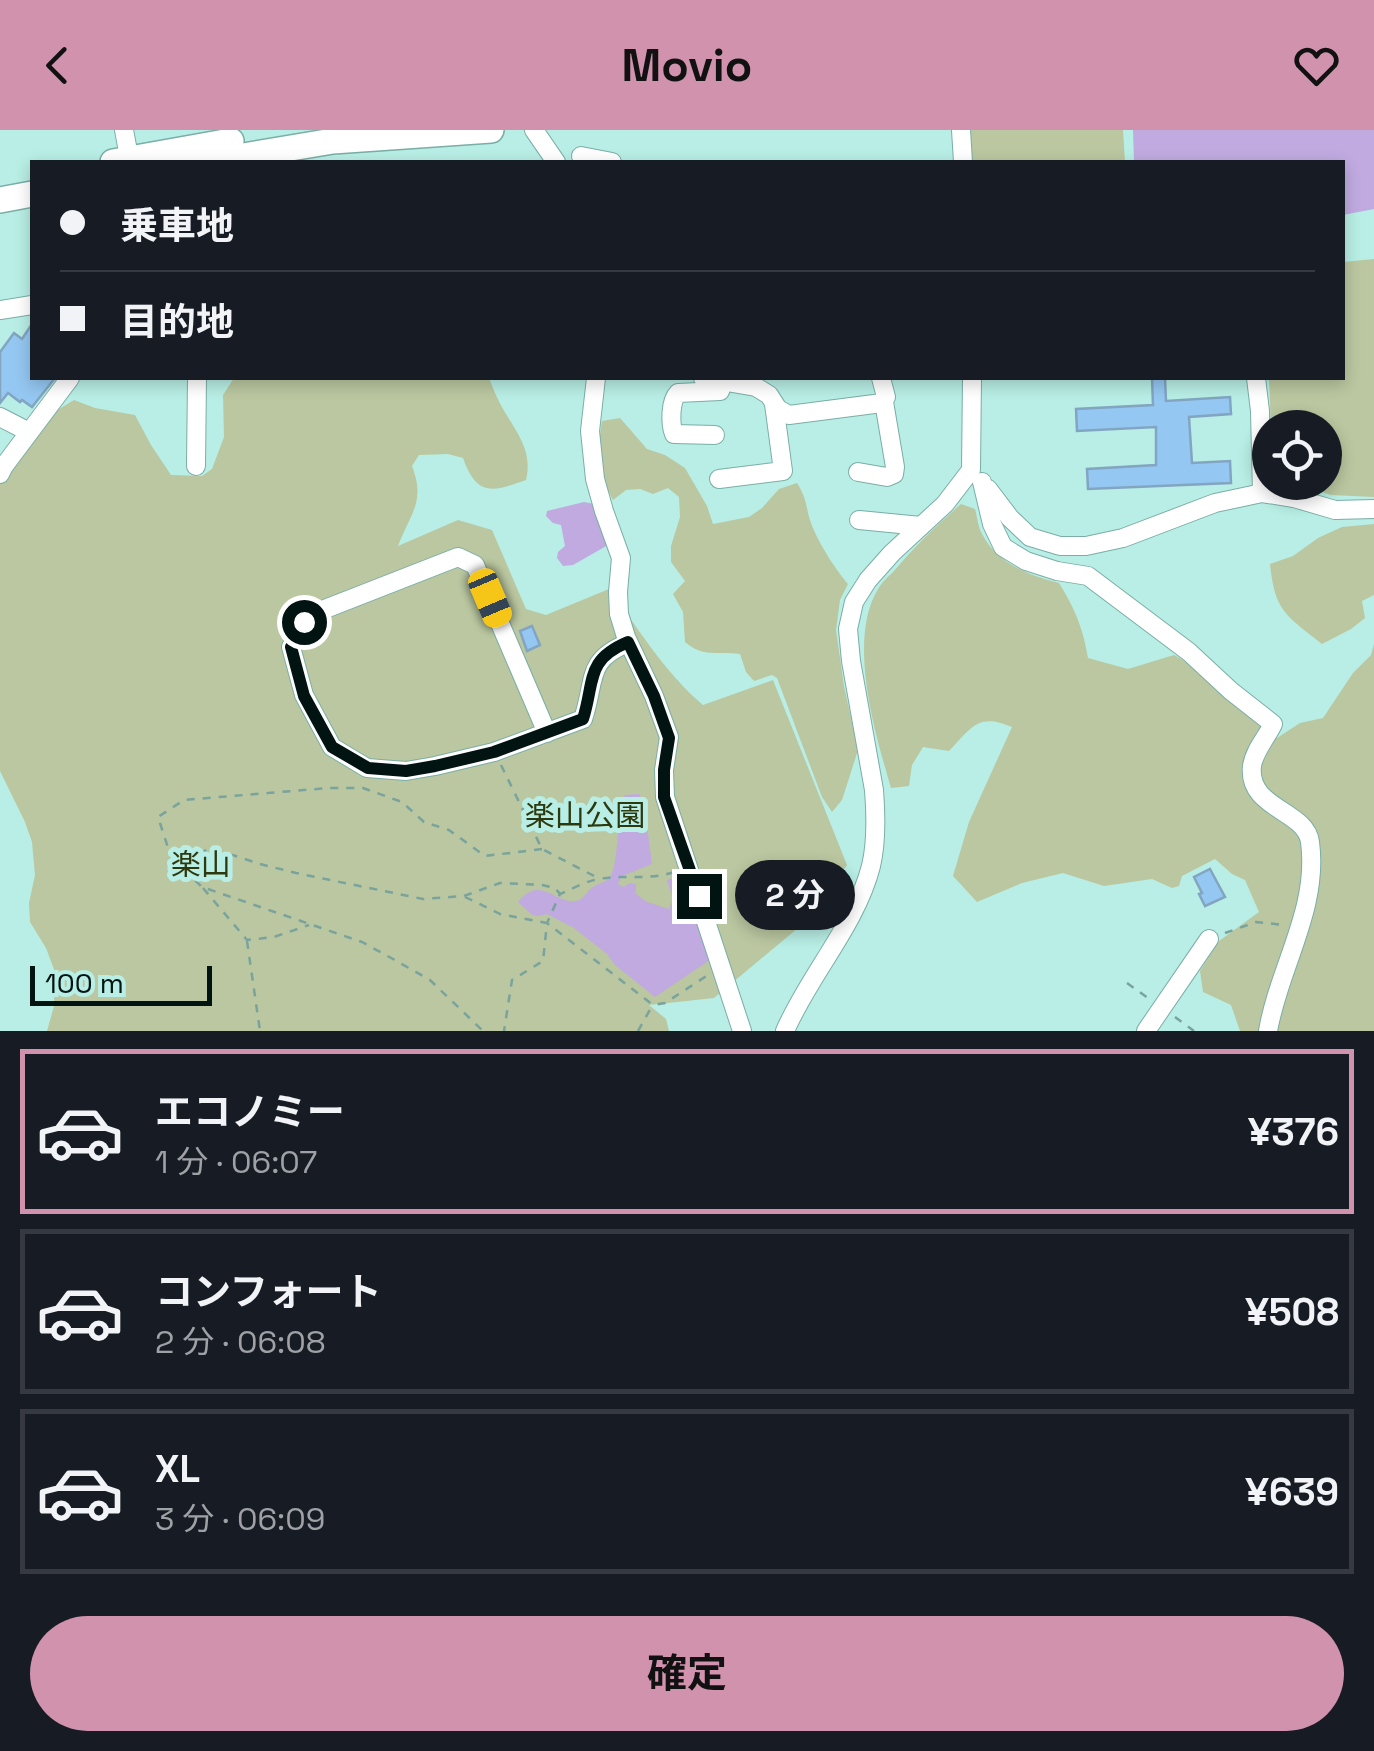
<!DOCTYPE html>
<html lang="ja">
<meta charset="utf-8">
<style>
body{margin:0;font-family:"Space Grotesk","Noto Sans JP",sans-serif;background:#20242c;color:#f1f3f6;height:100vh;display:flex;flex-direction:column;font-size:38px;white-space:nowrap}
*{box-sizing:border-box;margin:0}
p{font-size:32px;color:#9ea1a6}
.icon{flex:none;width:55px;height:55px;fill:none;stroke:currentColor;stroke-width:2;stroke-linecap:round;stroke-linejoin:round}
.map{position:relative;height:901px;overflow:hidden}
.side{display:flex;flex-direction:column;background:#171b24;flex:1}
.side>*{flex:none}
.hud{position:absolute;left:30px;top:30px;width:1315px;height:220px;border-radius:0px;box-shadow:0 5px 15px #0003;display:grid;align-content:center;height:220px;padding:0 30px;background:#171b24}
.fabs{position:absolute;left:1252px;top:280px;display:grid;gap:20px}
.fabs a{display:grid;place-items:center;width:90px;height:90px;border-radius:50%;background:#171b24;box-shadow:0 5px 15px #0003;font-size:50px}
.scale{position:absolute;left:30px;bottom:25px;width:182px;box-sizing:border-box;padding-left:10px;border:5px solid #011411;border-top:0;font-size:28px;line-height:35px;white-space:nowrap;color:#011411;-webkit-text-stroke:8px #b8eee5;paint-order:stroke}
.end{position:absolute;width:45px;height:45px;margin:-22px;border:12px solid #011411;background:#fff;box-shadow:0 0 0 5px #fff}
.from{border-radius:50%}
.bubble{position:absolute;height:70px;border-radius:35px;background:#171b24;box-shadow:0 5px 15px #0003;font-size:32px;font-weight:700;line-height:70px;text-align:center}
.car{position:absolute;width:30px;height:60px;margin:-30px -15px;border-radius:12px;box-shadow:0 0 8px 2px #0007;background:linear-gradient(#f5c518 24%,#345 0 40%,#f5c518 0 76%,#345 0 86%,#f5c518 0)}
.hud b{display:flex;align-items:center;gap:35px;height:95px;font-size:38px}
.hud b+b{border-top:2px solid #363941}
.hud i{width:25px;height:25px;background:#f1f3f6}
ul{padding:18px 0 0;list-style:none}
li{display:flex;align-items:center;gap:30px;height:165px;margin:0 20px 15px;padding:0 10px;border:5px solid #363941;border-radius:0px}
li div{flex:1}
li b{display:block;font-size:38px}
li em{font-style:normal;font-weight:700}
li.active{border-color:#d192ae}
li>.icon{width:90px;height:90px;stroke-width:1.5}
.action{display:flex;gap:20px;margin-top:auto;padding:20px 30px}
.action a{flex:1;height:115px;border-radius:60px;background:#d192ae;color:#111;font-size:40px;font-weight:700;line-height:115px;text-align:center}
header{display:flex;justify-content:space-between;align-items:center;height:130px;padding:0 30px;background:#d192ae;color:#111;font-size:45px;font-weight:700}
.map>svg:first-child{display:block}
.green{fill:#bac7a0}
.water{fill:#c0aae0}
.building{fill:#94c7f1;stroke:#82a5c1;stroke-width:2.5}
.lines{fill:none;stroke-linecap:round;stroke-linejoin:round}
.minor-casing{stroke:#7aaea6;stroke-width:20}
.highway-casing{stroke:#7aaea6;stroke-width:28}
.path{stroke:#79a39c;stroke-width:2.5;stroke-dasharray:8 8;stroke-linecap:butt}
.minor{stroke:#fff;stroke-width:18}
.highway{stroke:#fff;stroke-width:25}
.route{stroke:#011411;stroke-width:12}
.labels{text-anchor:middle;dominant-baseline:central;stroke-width:10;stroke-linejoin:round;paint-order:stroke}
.park-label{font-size:30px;fill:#2c380d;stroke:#b8eee5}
</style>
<header><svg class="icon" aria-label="back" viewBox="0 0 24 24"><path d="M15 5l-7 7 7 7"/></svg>Movio<svg class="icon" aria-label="heart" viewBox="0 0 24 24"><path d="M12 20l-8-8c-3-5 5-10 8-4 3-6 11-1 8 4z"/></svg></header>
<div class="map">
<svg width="1374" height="901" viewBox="0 0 1374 901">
<rect width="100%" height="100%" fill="#b8eee5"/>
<!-- green -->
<g class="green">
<polygon points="970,0 1123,0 1125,32 971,32"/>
<polygon points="1374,129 1374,367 1331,365 1295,353 1325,352 1325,298 1271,297 1269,248 1342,248 1343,132"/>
<path d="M234,248H489C493,258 497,269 503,279C517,303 533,321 526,350C492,362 477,367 463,328L448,324L419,325L412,336C426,372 410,384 398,416L458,390L492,400L526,479L546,485L609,459C638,498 665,543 703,575L773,550L847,735L804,793L714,868L649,875L666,889L669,901H47L54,876L55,842L46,818L30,792L29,773L35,745L32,712L25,692L0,641V353L51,284L74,270L95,278L135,285L151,315L171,345L202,346L212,339L224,307L223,265Z"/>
<path d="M620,288L647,319L665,325L685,338L707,376L713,394L749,387L762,378L779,359L797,353C809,372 805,380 813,398C820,415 836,440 848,454L840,470L836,500L844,556L858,620L842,670L832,682L822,667L777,548L772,545L754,551L746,542L740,524C719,521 703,528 685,512L683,482L673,464L685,451L671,432V416L680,387L679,367L668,358L653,364L640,359L626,360L613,370C599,344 597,319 602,291Z"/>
<path d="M961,374L975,379C977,386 978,396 981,402C996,433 1028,445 1059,453C1075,479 1083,498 1088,528L1128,539L1174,525C1194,535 1206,552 1224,567C1241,581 1259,594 1277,608L1300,593L1323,588L1353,543L1371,525L1374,514V901H1240L1231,875L1203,862L1200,841L1219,811L1259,782L1245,750L1232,744L1215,729L1182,746L1179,756L1172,758L1152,749L1104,756L1063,743L1022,753L977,772L953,746L969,692L1012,597C978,582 971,598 949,621L923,617L912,635L909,656L891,658C875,603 847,510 878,459C882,452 889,446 894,441C914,417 937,395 961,374Z"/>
<path d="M1374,394V465L1362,471L1365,488L1351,499L1322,514C1286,485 1275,482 1270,434L1293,426L1318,408L1342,397Z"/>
</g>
<!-- water -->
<g class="water">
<polygon points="1133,0 1374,0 1374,79 1343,85 1342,32 1134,32"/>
<polygon points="584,372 594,374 608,415 573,435 563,436 557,428 558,422 565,416 561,395 553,393 546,386 547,381"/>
<path d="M639,664L644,673L652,734L622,746L618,754L623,757L630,753L636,754V764L647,772L669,779L673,769L667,750L679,745L688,756L683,760V764L689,766L713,828L655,867L615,835L607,824L574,798L547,784L537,786L531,784L518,772C540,744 556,774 575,771C585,770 586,761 593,757C601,752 608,753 612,743C617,732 619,687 621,672L625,665Z"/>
</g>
<!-- building -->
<g class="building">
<polygon points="32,194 32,248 55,248 32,277 22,270 20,272 8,263 0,273 0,222 14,203 22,209"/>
<polygon points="1152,248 1165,248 1166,271 1230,267 1231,284 1189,287 1192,333 1230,331 1231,353 1088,359 1087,339 1156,335 1156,297 1077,301 1076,279 1153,275"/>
<polygon points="532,496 540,515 527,521 520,501"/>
<polygon points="1210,739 1225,767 1205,776 1199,764 1202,763 1194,747"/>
</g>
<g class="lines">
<!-- minor casing -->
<g class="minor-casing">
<g id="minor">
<polyline points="124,0 130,32"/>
<polyline points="534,0 556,32"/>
<polyline points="961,0 963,32"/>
<polyline points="581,26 612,32"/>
<polyline points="0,180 32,175"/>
<polyline points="596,248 590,301 595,349 604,381 621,428 618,462 619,484 626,507 654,566 669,607 664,640 665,667 742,901"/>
<polyline points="703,248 756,257 769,265 778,279 789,285 882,273 886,267 881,248"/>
<polyline points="1256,248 1260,281 1262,363"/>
<polyline points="0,287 29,302"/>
<path d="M715,305L674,304C670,294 670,271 678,263L720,261L724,251"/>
<polyline points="196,336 197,248"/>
<polyline points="858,342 887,347 894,344 895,337 884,272"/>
<polyline points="0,344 4,336 70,248"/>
<polyline points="719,349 783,341 774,274"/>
<path d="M982,352L992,394L1003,417L1026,431L1057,441L1088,446L1189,522L1231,561L1273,594C1267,607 1254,621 1252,636C1247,679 1306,680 1310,712C1319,779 1279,837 1268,901"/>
<polyline points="988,359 1010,388 1030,407 1060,416 1086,416 1123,408 1215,373 1262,363 1294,368 1335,380 1374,379"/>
<polyline points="859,390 921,396"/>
<path d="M547,603L475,435L458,427L325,479L304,491L291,517L304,565L332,617L367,638L406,641L435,636L494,622L583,589C596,551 585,530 628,513"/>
<path d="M785,901C809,845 856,795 871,736C877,711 876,685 874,660L851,531L848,499L854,472L868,450L892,423L945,374L971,340L972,248"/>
<polyline points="1146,901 1209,809"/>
</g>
</g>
<!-- highway casing -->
<g class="highway-casing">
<g id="highway">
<polyline points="113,32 231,11"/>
<polyline points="207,32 333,11 491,0"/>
<polyline points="0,70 32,64"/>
</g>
</g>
<!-- path -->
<g class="path">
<polyline points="501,635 542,719 598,748"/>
<polyline points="542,719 485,726 449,700 424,692 402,672 363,658 328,658 184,670 158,687 171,727 214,719 260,734 296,743 423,769 464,766 500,753 542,755 555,758 560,764"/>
<polyline points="172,728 202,757 362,812 393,829 430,850 483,901"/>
<path d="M674,742C648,751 625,744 599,749C586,751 572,759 560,764L547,793L653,875L665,873L708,845"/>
<polyline points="203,758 247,810 274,807 309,795"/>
<polyline points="465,767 500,784 547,793 543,831 512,850 504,901"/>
<polyline points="1225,803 1256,792 1284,795"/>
<polyline points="247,811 260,901"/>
<polyline points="1127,853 1148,868"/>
<polyline points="1175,887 1194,901"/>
<polyline points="638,901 652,876"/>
</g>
<!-- minor -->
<use href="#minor" class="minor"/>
<!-- highway -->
<use href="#highway" class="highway"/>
</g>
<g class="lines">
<!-- route -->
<path class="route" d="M304,492L291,517L304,566L332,617L368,638L406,641L435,636L494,622L583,589C595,551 585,530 628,512L654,566L669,608L664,640V667L699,766"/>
</g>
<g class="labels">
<!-- park labels -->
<g class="park-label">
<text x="585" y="685">楽山公園</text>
<text x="201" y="734">楽山</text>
</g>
</g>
</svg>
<div class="fabs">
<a><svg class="icon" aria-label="locate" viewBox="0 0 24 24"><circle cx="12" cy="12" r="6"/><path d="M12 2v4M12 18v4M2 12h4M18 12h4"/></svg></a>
</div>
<div class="scale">100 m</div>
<i class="end from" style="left:304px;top:492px"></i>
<i class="end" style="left:699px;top:766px"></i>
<div class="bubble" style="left:735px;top:730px;width:120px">2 分</div>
<i class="car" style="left:490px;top:468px;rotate:157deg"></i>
<div class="hud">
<b><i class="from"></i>乗車地</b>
<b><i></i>目的地</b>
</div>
</div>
<section class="side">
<ul>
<li class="active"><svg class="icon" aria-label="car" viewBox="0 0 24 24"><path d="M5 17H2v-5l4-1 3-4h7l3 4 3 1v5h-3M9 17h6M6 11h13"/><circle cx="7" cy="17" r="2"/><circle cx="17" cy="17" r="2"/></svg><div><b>エコノミー</b><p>1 分 · 06:07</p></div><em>¥376</em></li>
<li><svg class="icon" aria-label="car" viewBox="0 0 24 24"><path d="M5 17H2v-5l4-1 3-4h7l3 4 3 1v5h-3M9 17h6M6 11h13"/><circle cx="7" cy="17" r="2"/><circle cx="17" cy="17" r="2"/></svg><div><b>コンフォート</b><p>2 分 · 06:08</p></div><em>¥508</em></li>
<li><svg class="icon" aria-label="car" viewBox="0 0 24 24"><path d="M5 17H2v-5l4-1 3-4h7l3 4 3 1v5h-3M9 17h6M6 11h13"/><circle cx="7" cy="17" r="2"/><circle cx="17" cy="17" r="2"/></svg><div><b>XL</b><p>3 分 · 06:09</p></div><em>¥639</em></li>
</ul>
<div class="action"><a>確定</a></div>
</section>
